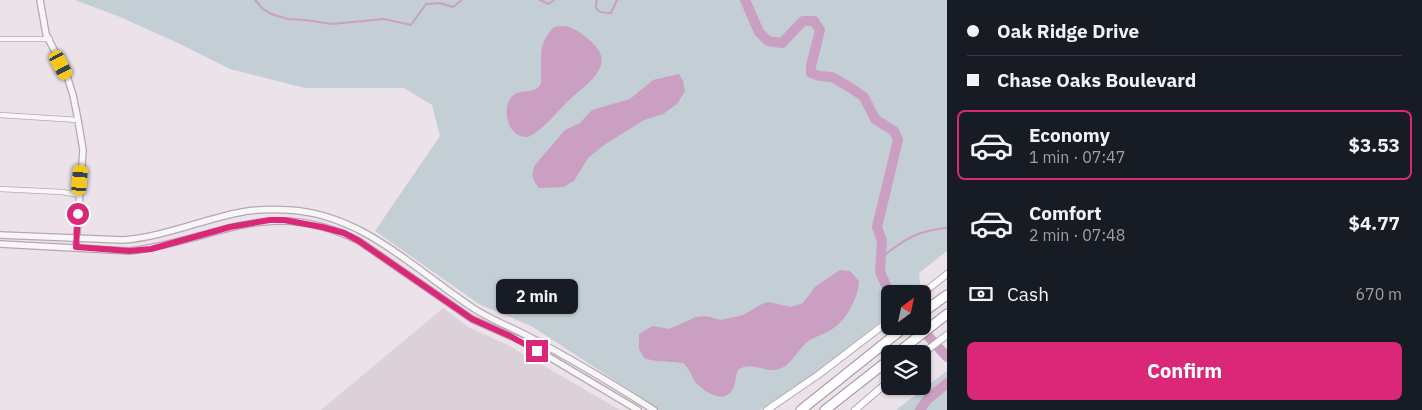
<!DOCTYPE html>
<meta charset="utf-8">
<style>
body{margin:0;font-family:"IBM Plex Sans",sans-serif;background:#242831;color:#f1f3f6;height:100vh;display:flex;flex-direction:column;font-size:19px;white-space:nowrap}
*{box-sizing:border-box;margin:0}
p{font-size:16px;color:#9ea1a6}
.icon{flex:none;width:28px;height:28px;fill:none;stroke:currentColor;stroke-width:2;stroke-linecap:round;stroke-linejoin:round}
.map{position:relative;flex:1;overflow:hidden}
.drawer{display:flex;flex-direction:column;background:#171b24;width:475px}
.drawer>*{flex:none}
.banner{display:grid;align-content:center;height:110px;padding:0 20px;background:#171b24}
.needle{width:32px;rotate:33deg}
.controls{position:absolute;left:881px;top:285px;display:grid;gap:10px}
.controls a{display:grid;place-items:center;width:50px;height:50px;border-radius:8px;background:#171b24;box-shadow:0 1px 4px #0004;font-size:25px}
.end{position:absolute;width:22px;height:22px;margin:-11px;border:6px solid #db2777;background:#fff;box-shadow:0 0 0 2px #fff}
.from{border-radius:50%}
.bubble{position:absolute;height:35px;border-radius:8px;background:#171b24;box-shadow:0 1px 4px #0004;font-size:16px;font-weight:700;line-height:35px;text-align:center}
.car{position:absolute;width:15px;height:30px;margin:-15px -8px;border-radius:6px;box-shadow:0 0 4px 1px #0007;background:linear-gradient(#f5c518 24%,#345 0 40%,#f5c518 0 76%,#345 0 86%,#f5c518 0)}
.banner b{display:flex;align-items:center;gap:18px;height:48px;font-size:19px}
.banner b+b{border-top:1px solid #363941}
.banner i{width:12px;height:12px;background:#f1f3f6}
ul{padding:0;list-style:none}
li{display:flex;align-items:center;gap:15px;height:70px;margin:0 10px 8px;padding:0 10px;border:2px solid transparent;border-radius:8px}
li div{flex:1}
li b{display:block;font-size:19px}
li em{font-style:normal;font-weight:700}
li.on{border-color:#db2777}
li>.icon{width:45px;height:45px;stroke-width:1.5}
.pay{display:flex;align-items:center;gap:12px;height:55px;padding:0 20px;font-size:19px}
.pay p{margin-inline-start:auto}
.cta{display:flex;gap:10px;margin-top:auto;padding:10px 20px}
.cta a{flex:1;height:58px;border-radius:8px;background:#db2777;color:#fff;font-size:20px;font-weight:700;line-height:58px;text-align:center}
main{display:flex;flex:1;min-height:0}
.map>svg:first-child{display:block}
.built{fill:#ddd1d9}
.green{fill:#c4ced5}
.water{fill:#ca9fc2}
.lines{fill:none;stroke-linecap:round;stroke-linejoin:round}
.stream{stroke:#ca9fc2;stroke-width:2}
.river{stroke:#ca9fc2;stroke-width:10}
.minor-casing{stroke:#b5a8b2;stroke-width:6}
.tertiary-casing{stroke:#b5a8b2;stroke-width:8}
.secondary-casing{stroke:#b5a8b2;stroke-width:8}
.motorway-casing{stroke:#a18a9b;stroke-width:11}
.minor{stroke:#f9f6f8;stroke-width:4.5}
.tertiary{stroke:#f9f6f8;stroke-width:5.5}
.secondary{stroke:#fff;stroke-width:6}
.motorway{stroke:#fff;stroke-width:9}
.route{stroke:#db2777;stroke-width:6}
</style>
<main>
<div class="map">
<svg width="947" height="410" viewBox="0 0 947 410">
<rect width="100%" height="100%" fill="#ebe3e9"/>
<!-- built -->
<polygon class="built" points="443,308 470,328 508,345 620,410 321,410"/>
<!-- green -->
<g class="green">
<polygon points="75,0 947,0 947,251 919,273 921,291 917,294 890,294 890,314 816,373 760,410 660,410 533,327 479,304 375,231 440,136 432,105 404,88 305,88 230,69 178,43 120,17"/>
<polygon points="947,371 947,410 896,410"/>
</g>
<!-- water -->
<g class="water">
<path d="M563,26C574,27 579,32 587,38C621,64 587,83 568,101C555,114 545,128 528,137C523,137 518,136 514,132C505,123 503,101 515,94C522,90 536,93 540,85C542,82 541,77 541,74C542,52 538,44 554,27Z"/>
<path d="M679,74L683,81L685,91L677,104L663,114L644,120L604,145L588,158L574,181L563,187L539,188C533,180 530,175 535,165L565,130L580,123L592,110L630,99L653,80Z"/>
<path d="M840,270L850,271L859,281C858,299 845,324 827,332C819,336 811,338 804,345C796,353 791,365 779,369C765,374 752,360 738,370C735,376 736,383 733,389C724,405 705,392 696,383C691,377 690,368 683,363C670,361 657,363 644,358L639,349V334L653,326L669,329L696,317L706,316L721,320L743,315L762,304L768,302L791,307L803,303L815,287Z"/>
</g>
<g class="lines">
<!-- stream -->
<g class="stream">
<polyline points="255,0 263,9 271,14 288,19 305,20 332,24 384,19 411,25 426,4 440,3 453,7 462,0"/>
<polyline points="540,0 549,4 554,0"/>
<path d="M597,0C593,12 601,13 611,13L617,0"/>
<path d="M881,258C903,240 918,230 947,228"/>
</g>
<!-- river -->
<g class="river">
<polyline points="745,0 759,32 768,41 782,43 803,21 814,21 820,30 811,66 811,73 820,76 832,77 851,88 864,97 875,119 894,131 898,140 877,227 882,241 880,272 890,294"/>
<polyline points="919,326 947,357"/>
<polyline points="920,410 927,400 947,383"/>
</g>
<!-- minor casing -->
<g class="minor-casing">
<g id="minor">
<polyline points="0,39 50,39"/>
<polyline points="0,115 78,120"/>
<polyline points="0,189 62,192 79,195"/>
</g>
</g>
<!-- tertiary casing -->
<g class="tertiary-casing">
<g id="tertiary">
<polyline points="40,0 46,34 67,76 73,95 78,120 83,150 76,247"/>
<path d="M0,235L123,240C162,237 199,221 237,213C254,209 272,209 289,210C363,214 415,270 473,308C493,321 516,329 537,341C577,362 616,386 654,410"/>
<path d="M0,244L129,251C216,241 269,195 359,241L472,319L524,342L638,410"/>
</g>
</g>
<!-- secondary casing -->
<g class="secondary-casing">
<g id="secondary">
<polyline points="922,294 947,274"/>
<polyline points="922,354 947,335"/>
<polyline points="767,410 818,375 890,320"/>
<polyline points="855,410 890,380"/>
</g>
</g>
<!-- motorway casing -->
<g class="motorway-casing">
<g id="motorway">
<polyline points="922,313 947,295"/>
<polyline points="896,354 947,314"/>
<polyline points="801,410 906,326"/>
<polyline points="825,410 890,359"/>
</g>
</g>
<!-- minor -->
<use href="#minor" class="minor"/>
<!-- tertiary -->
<use href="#tertiary" class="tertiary"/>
<!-- secondary -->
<use href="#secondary" class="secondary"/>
<!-- motorway -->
<use href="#motorway" class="motorway"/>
</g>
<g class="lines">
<!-- route -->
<polyline class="route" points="78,214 76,247 129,251 151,249 230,227 270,220 284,220 322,227 344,233 359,241 472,319 510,336 537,351"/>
</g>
</svg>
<div class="controls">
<a><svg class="needle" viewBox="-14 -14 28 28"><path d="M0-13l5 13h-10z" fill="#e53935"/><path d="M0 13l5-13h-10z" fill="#9ea1a6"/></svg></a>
<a><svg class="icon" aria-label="layers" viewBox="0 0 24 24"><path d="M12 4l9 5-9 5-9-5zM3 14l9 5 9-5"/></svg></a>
</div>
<i class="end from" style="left:78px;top:214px"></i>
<i class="end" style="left:537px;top:351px"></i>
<div class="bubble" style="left:496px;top:279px;width:82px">2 min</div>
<i class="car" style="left:61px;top:65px;rotate:152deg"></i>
<i class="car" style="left:80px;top:180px;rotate:5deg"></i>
</div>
<section class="drawer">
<div class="banner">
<b><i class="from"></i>Oak Ridge Drive</b>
<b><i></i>Chase Oaks Boulevard</b>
</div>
<ul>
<li class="on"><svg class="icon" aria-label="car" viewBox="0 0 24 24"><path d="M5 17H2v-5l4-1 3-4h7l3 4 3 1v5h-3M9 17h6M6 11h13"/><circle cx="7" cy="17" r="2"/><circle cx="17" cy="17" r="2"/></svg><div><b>Economy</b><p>1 min · 07:47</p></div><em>$3.53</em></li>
<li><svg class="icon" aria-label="car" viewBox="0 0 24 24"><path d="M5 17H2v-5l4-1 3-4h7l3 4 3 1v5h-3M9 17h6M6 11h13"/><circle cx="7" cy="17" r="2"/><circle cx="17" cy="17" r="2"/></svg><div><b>Comfort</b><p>2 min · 07:48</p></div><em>$4.77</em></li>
</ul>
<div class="pay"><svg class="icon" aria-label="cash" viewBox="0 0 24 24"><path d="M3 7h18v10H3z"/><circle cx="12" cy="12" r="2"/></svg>Cash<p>670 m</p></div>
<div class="cta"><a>Confirm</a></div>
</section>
</main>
